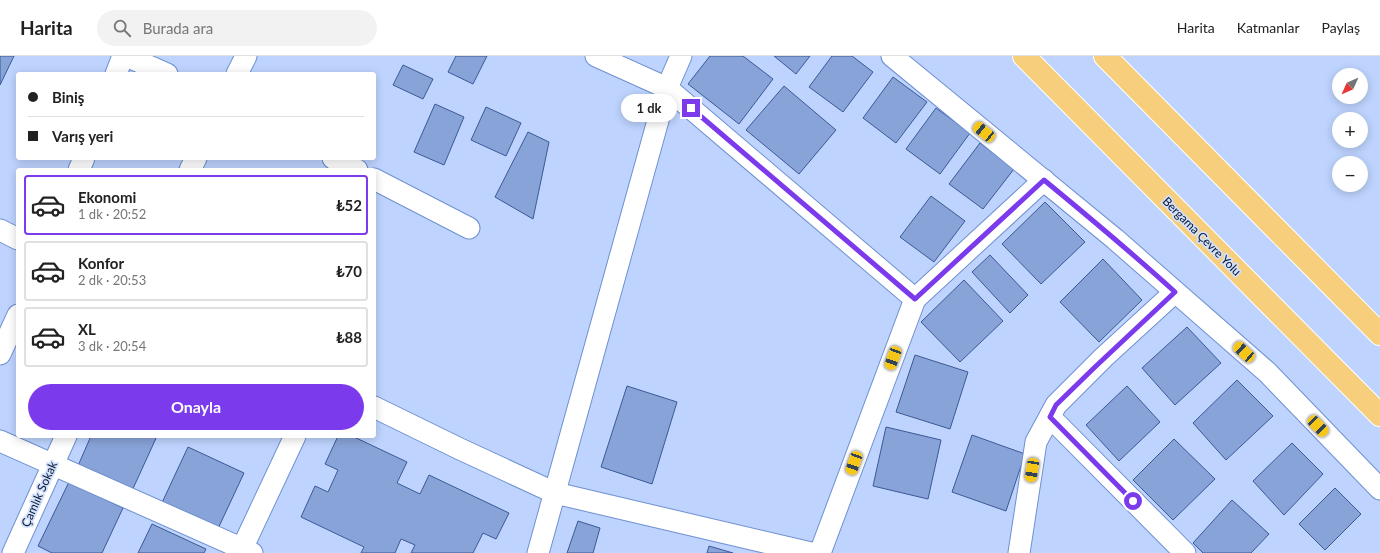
<!DOCTYPE html>
<html lang="tr">
<meta charset="utf-8">
<style>
body{margin:0;font-family:Lato,sans-serif;background:#f2f2f2;color:#222;height:100vh;display:flex;flex-direction:column;font-size:15px;white-space:nowrap}
*{box-sizing:border-box;margin:0}
p{font-size:13px;color:#767676}
.icon{flex:none;width:22px;height:22px;fill:none;stroke:currentColor;stroke-width:2;stroke-linecap:round;stroke-linejoin:round}
.map{position:relative;flex:1;overflow:hidden}
.panel{position:absolute;left:16px;top:112px;width:360px;height:270px;display:flex;flex-direction:column;background:#fff;border-radius:4px;box-shadow:0 2px 10px #0003}
.panel>*{flex:none}
.top-card{position:absolute;left:16px;top:16px;width:360px;height:88px;border-radius:4px;box-shadow:0 2px 10px #0003;display:grid;align-content:center;height:88px;padding:0 12px;background:#fff}
.needle{width:26px;rotate:225deg}
.buttons{position:absolute;left:1332px;top:12px;display:grid;gap:8px}
.buttons a{display:grid;place-items:center;width:36px;height:36px;border-radius:50%;background:#fff;box-shadow:0 2px 10px #0003;font-size:20px}
.end{position:absolute;width:18px;height:18px;margin:-9px;border:5px solid #7c3aed;background:#fff;box-shadow:0 0 0 2px #fff}
.from{border-radius:50%}
.bubble{position:absolute;height:28px;border-radius:14px;background:#fff;box-shadow:0 2px 10px #0003;font-size:13px;font-weight:700;line-height:28px;text-align:center}
.car{position:absolute;width:12px;height:24px;margin:-12px -6px;border-radius:5px;box-shadow:0 0 3px 1px #0007;background:linear-gradient(#f5c518 24%,#345 0 40%,#f5c518 0 76%,#345 0 86%,#f5c518 0)}
.top-card b{display:flex;align-items:center;gap:14px;height:38px;font-size:15px}
.top-card b+b{border-top:1px solid #e0e0e0}
.top-card i{width:10px;height:10px;background:#222}
ul{padding:7px 0 0;list-style:none}
li{display:flex;align-items:center;gap:12px;height:60px;margin:0 8px 6px;padding:0 4px;border:2px solid #e0e0e0;border-radius:4px}
li div{flex:1}
li b{display:block;font-size:15px}
li em{font-style:normal;font-weight:700}
li.selected{border-color:#7c3aed}
li>.icon{width:36px;height:36px;stroke-width:1.5}
.cta{display:flex;gap:8px;margin-top:auto;padding:8px 12px}
.cta a{flex:1;height:46px;border-radius:24px;background:#7c3aed;color:#fff;font-size:16px;font-weight:700;line-height:46px;text-align:center}
header{display:flex;align-items:center;gap:24px;box-sizing:border-box;height:56px;padding:0 20px;background:#fff;border-bottom:1px solid #e0e0e0}
header strong{font-size:19px}
nav{display:flex;gap:22px;margin-inline-start:auto;font-size:14px}
.search{width:280px;height:36px;background:#f2f2f2;display:flex;align-items:center;gap:10px;box-sizing:border-box;padding:0 14px;border-radius:22px;color:#767676;font-size:15px}
.map>svg:first-child{display:block}
.building{fill:#88a3d8;stroke:#3b5996}
.lines{fill:none;stroke-linecap:round;stroke-linejoin:round}
.minor-casing{stroke:#6f90d1;stroke-width:23}
.trunk-casing{stroke:#fff;stroke-width:24}
.minor{stroke:#fff;stroke-width:21}
.trunk{stroke:#f6ce7c;stroke-width:22}
.route{stroke:#7c3aed;stroke-width:5}
.labels{text-anchor:middle;dominant-baseline:central;stroke-width:3.5;stroke-linejoin:round;paint-order:stroke}
.street-label{font-size:12px;fill:#0c1831;stroke:#d2e1fd}
</style>
<header>
<strong>Harita</strong>
<div class="search"><svg class="icon" aria-label="search" viewBox="0 0 24 24"><circle cx="10" cy="10" r="6"/><path d="M15 15l6 6"/></svg>Burada ara</div>
<nav><a>Harita</a><a>Katmanlar</a><a>Paylaş</a></nav>
</header>
<div class="map">
<svg width="1380" height="497" viewBox="0 0 1380 497">
<rect width="100%" height="100%" fill="#bed4fe"/>
<!-- building -->
<g class="building">
<polygon points="0,0 14,0 0,29"/>
<polygon points="456,0 487,0 473,28 448,16"/>
<polygon points="710,0 743,0 773,23 739,68 688,28"/>
<polygon points="774,0 810,0 796,18"/>
<polygon points="832,0 852,0 873,16 843,56 809,31"/>
<polygon points="403,9 433,23 423,43 393,29"/>
<polygon points="893,21 927,46 896,87 863,62"/>
<polygon points="784,30 836,74 799,118 746,74"/>
<polygon points="435,48 464,61 444,109 414,96"/>
<polygon points="486,51 521,67 506,100 471,84"/>
<polygon points="936,52 970,77 940,118 906,93"/>
<polygon points="528,76 549,86 533,163 495,141"/>
<polygon points="980,87 1014,113 983,153 949,128"/>
<polygon points="931,140 965,165 934,206 900,181"/>
<polygon points="1045,146 1085,186 1041,228 1002,188"/>
<polygon points="990,199 1028,239 1010,257 972,216"/>
<polygon points="1103,203 1142,244 1099,286 1060,246"/>
<polygon points="964,224 1003,265 960,306 921,266"/>
<polygon points="1187,271 1221,307 1175,349 1142,312"/>
<polygon points="915,299 968,316 950,373 896,356"/>
<polygon points="1237,324 1273,360 1226,404 1193,367"/>
<polygon points="627,330 677,346 652,428 601,411"/>
<polygon points="1127,330 1160,366 1119,405 1086,369"/>
<polygon points="886,371 941,384 928,443 873,430"/>
<polygon points="972,379 1025,398 1006,455 952,436"/>
<polygon points="91,380 157,380 131,437 77,412"/>
<polygon points="338,380 352,380 407,406 397,427 420,438 429,419 509,457 496,483 483,477 473,497 411,497 415,489 401,483 395,497 361,497 364,491 301,461 315,430 328,436 338,414 325,408"/>
<polygon points="1174,383 1215,423 1173,464 1133,424"/>
<polygon points="1292,387 1323,418 1284,459 1253,425"/>
<polygon points="188,391 244,417 216,477 160,451"/>
<polygon points="69,426 123,452 102,497 52,497 38,490"/>
<polygon points="1335,432 1361,458 1325,494 1299,468"/>
<polygon points="1232,444 1269,478 1251,497 1203,497 1193,487"/>
<polygon points="578,465 600,472 593,497 567,497"/>
<polygon points="152,468 206,493 204,497 138,497"/>
<polygon points="709,490 733,497 707,497"/>
</g>
<g class="lines">
<!-- minor casing -->
<g class="minor-casing">
<g id="minor">
<polyline points="126,0 167,18"/>
<polyline points="596,0 667,32 915,243 820,497"/>
<polyline points="892,0 1115,183 1267,316 1380,433"/>
<polyline points="116,18 123,0"/>
<polyline points="237,18 246,0"/>
<polyline points="333,102 357,114"/>
<polyline points="79,114 84,102"/>
<polyline points="190,114 196,102"/>
<polyline points="374,123 469,172"/>
<polyline points="0,174 18,183"/>
<polyline points="915,243 1044,124"/>
<polyline points="0,298 18,259"/>
<polyline points="374,351 460,393 555,437 811,497"/>
<polyline points="1050,361 1185,497"/>
<polyline points="0,385 252,497"/>
<polyline points="13,497 66,380"/>
<polyline points="240,497 295,380"/>
<polyline points="538,497 667,32 681,0"/>
<polyline points="1019,497 1036,386 1056,349 1104,301 1175,236"/>
</g>
</g>
<!-- trunk casing -->
<g class="trunk-casing">
<g id="trunk">
<polyline points="1024,0 1380,359"/>
<polyline points="1105,0 1380,278"/>
</g>
</g>
<!-- minor -->
<use href="#minor" class="minor"/>
<!-- trunk -->
<use href="#trunk" class="trunk"/>
</g>
<g class="lines">
<!-- route -->
<path class="route" d="M691,52L915,243L1044,124C1089,161 1132,197 1175,236L1095,311L1056,349L1050,361L1133,445"/>
</g>
<g class="labels">
<!-- street labels -->
<g class="street-label">
<text transform="translate(1202 180) rotate(45)">Bergama Çevre Yolu</text>
<text transform="translate(39 438) rotate(-66)">Çamlık Sokak</text>
</g>
</g>
</svg>
<div class="buttons">
<a><svg class="needle" viewBox="-14 -14 28 28"><path d="M0-13l5 13h-10z" fill="#e53935"/><path d="M0 13l5-13h-10z" fill="#767676"/></svg></a>
<a>+</a>
<a>−</a>
</div>
<i class="end from" style="left:1133px;top:445px"></i>
<i class="end" style="left:691px;top:52px"></i>
<div class="bubble" style="left:621px;top:38px;width:56px">1 dk</div>
<i class="car" style="left:984px;top:76px;rotate:309deg"></i>
<i class="car" style="left:1244px;top:296px;rotate:312deg"></i>
<i class="car" style="left:893px;top:302px;rotate:200deg"></i>
<i class="car" style="left:1318px;top:370px;rotate:136deg"></i>
<i class="car" style="left:854px;top:407px;rotate:200deg"></i>
<i class="car" style="left:1032px;top:414px;rotate:189deg"></i>
<div class="top-card">
<b><i class="from"></i>Biniş</b>
<b><i></i>Varış yeri</b>
</div>
<section class="panel">
<ul>
<li class="selected"><svg class="icon" aria-label="car" viewBox="0 0 24 24"><path d="M5 17H2v-5l4-1 3-4h7l3 4 3 1v5h-3M9 17h6M6 11h13"/><circle cx="7" cy="17" r="2"/><circle cx="17" cy="17" r="2"/></svg><div><b>Ekonomi</b><p>1 dk · 20:52</p></div><em>₺52</em></li>
<li><svg class="icon" aria-label="car" viewBox="0 0 24 24"><path d="M5 17H2v-5l4-1 3-4h7l3 4 3 1v5h-3M9 17h6M6 11h13"/><circle cx="7" cy="17" r="2"/><circle cx="17" cy="17" r="2"/></svg><div><b>Konfor</b><p>2 dk · 20:53</p></div><em>₺70</em></li>
<li><svg class="icon" aria-label="car" viewBox="0 0 24 24"><path d="M5 17H2v-5l4-1 3-4h7l3 4 3 1v5h-3M9 17h6M6 11h13"/><circle cx="7" cy="17" r="2"/><circle cx="17" cy="17" r="2"/></svg><div><b>XL</b><p>3 dk · 20:54</p></div><em>₺88</em></li>
</ul>
<div class="cta"><a>Onayla</a></div>
</section>
</div>
